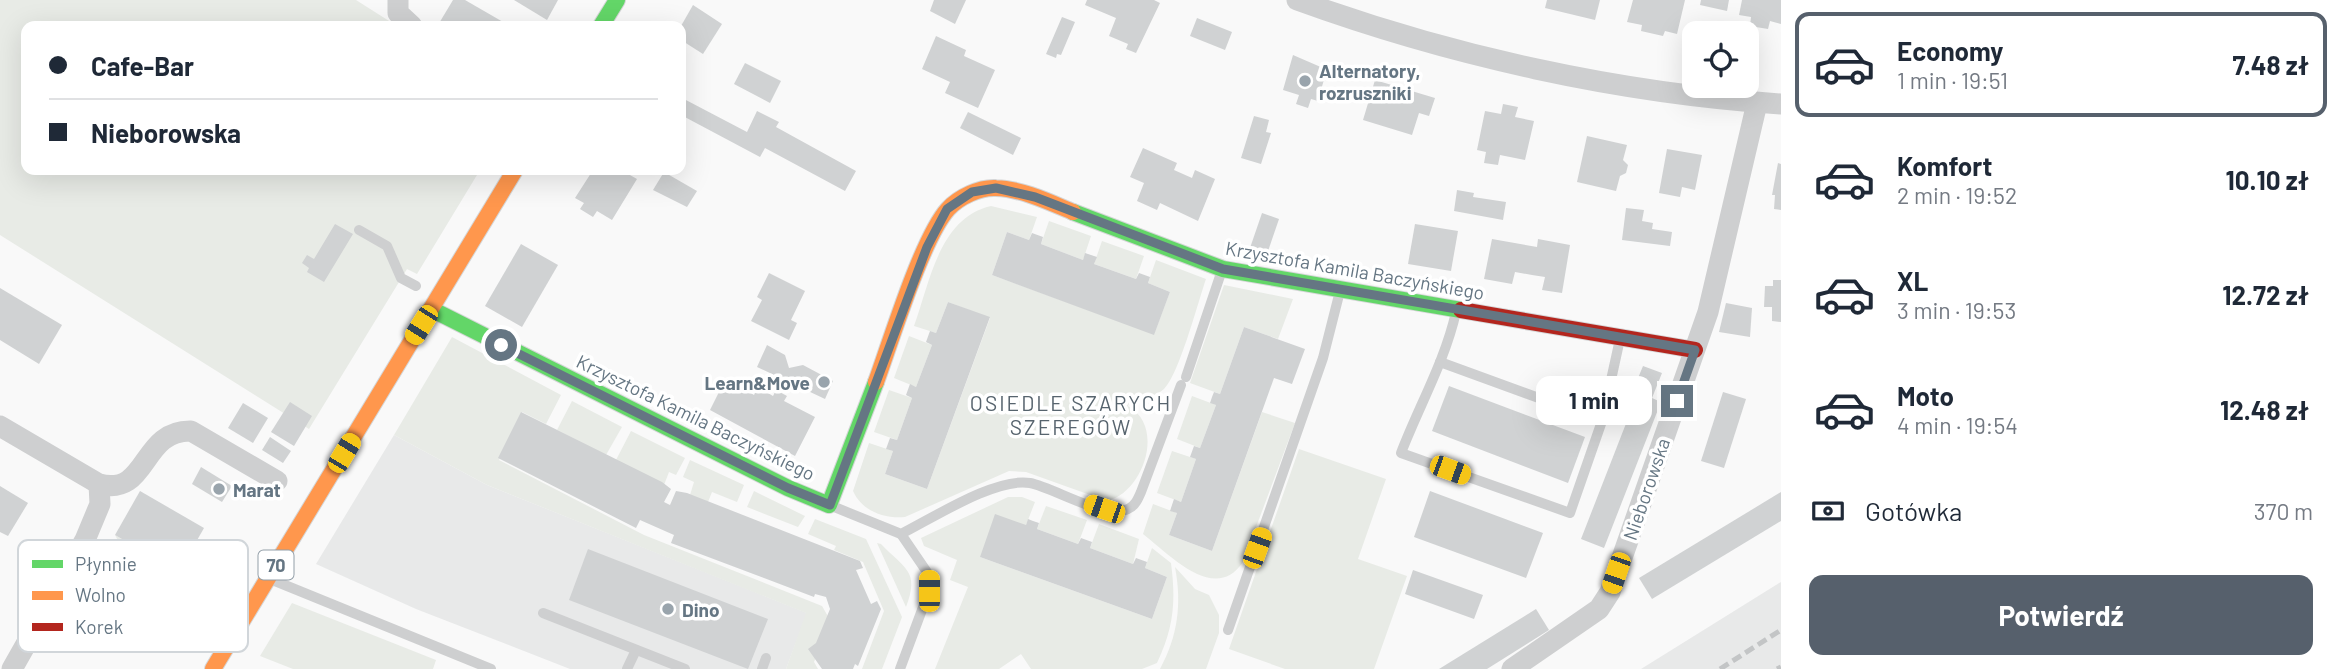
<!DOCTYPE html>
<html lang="pl">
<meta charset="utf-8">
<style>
body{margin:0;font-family:Barlow,sans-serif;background:#f6f6f7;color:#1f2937;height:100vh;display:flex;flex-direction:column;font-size:26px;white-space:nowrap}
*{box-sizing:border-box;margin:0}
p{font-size:23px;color:#747a83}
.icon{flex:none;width:38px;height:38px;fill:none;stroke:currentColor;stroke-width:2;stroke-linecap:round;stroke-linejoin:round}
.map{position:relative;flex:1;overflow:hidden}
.details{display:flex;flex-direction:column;background:#fff;width:560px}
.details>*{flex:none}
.banner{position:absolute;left:21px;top:21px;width:665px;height:154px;border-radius:14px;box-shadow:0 7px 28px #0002;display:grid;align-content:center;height:154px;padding:0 28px;background:#fff}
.fabs{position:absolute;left:1682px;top:21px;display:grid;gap:14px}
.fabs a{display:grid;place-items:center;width:77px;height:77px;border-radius:14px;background:#fff;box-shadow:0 7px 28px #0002;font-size:35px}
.end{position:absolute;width:32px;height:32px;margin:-16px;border:9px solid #657683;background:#fff;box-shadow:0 0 0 4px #fff}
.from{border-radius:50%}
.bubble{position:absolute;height:49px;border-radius:14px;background:#fff;box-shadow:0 7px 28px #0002;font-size:23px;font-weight:700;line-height:49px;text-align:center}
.car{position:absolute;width:21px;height:42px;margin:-21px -10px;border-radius:9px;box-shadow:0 0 5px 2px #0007;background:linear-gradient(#f5c518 24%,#345 0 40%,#f5c518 0 76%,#345 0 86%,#f5c518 0)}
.banner b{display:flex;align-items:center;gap:24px;height:66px;font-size:26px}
.banner b+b{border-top:2px solid #e0e1e3}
.banner i{width:18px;height:18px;background:#1f2937}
ul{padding:12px 0 0;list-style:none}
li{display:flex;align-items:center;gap:21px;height:105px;margin:0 14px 10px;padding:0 14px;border:4px solid transparent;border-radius:14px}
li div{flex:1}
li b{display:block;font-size:26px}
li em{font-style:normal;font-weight:700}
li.current{border-color:#56606c}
li>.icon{width:63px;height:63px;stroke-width:1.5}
.pay{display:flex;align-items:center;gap:18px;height:77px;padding:0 28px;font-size:26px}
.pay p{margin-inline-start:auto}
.button{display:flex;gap:14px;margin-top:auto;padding:14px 28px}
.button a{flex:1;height:80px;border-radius:14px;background:#56606c;color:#fff;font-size:28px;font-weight:700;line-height:80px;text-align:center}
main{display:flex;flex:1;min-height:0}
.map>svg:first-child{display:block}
.built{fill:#e8e9e9}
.green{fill:#e8ebe6}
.building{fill:#d0d2d3}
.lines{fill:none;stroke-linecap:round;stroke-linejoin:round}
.fast-casing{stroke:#d5d6d7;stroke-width:18}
.slow-casing{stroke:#d5d6d7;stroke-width:18}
.jam-casing{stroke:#d5d6d7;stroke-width:18}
.lane{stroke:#cecfd0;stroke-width:10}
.street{stroke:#cecfd0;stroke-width:21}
.fast{stroke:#63d668;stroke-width:16}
.slow{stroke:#ff974d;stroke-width:16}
.jam{stroke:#b3261e;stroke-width:16}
.rail{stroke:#c3c5c6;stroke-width:5;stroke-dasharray:10 5;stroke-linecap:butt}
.route{stroke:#657683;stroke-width:9}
.poi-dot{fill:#99a4ac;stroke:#fff;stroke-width:2.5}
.labels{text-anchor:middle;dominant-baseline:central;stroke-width:7;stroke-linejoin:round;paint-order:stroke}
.shield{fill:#fff;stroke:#939fa8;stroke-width:2}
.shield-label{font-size:18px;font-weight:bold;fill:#657683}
.poi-label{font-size:19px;font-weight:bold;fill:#657683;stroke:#fff;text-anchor:start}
.street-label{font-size:19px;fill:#657683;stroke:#fff}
.neighbourhood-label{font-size:21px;letter-spacing:2px;fill:#57646e;stroke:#fff}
.key{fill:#fff;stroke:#d1d6da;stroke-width:2}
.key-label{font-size:19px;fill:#657683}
</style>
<main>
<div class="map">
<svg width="1781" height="669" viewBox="0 0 1781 669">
<rect width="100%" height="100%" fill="#f9f9f9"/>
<!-- built -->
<g class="built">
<polygon points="394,435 487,485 807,613 786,669 570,669 416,609 316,564"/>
<polygon points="1781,582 1781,669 1641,669"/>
</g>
<!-- green -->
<g class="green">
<polygon points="0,0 356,0 397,26 26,26 26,170 480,170 417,274 407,269 309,429 0,235"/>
<path d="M991,206L1037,217L1029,240L1007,232L992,275L1154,334L1170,292L1148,283L1156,260L1206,279C1198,302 1179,375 1164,389C1155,397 1144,398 1133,395L1128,406C1166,427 1143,493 1107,501L1026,472L1009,471L905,517C884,519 862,511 853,491L869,443L893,451L885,474L927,489L990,318L948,302L936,333L914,326C930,282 939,218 991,206Z"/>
<polygon points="1049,221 1091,236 1083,260 1041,244"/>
<polygon points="1102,241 1144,256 1136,279 1094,264"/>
<polygon points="1224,285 1293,299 1278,339 1244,327 1220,394 1190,383"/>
<polygon points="909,336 932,345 916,387 894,378"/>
<polygon points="452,337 561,395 546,424 522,412 499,460 644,535 822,606 830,620 814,662 818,669 786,669 806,613 487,485 394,435"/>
<polygon points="889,390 912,398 897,440 874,432"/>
<polygon points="1192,396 1216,405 1200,448 1177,439"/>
<polygon points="572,401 622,427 606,455 557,430"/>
<path d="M1262,412L1295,423L1243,562C1215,604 1170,555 1143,534L1153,504L1177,513L1169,535L1212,551Z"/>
<polygon points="631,431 685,458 676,475 669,472 664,485 616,460"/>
<polygon points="1299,449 1386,479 1358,559 1407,576 1374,669 1285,669 1229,649"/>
<polygon points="1172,451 1196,459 1181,502 1157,493"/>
<polygon points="690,460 744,485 737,502 712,492 708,502 690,495 694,482 683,477"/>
<polygon points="754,491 805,516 798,527 747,507"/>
<path d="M1008,497H1022L1035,502L1026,525L980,557L1152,619L1167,577L1145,568L1152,548L1171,563C1176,601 1174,627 1157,663L1142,669H1031L1021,654L999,669H935L968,587L950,580L957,560L924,546L921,538Z"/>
<polygon points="1046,506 1087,520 1078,544 1037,529"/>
<polygon points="815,519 866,539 902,617 882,669 862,669 884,611 863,562 834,550 836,546 808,534"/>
<polygon points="1099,524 1139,539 1133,564 1090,548"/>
<polygon points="115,535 179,572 147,593"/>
<path d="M877,543L881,544C905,569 920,571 906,607Z"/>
<path d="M1175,567L1195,589L1209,595L1219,615V633L1206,669H1160C1178,636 1182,604 1175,567Z"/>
<polygon points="292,603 436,660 433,669 293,669 260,656"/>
</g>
<!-- building -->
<g class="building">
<polygon points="453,0 465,0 510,26 440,26 438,25"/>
<polygon points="514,0 558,0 547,20"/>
<polygon points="934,0 966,0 955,24 930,11"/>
<polygon points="1087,0 1154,0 1160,3 1136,53 1126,49 1128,44 1109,36 1116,18 1085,5"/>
<polygon points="1547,0 1600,0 1595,20 1545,8"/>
<polygon points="1633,0 1685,0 1677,34 1665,31 1663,36 1641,31 1642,25 1627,22"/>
<polygon points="1701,0 1729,0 1727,11 1700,5"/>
<polygon points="1742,0 1781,0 1781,24 1770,21 1768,29 1750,26 1751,17 1739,15"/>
<polygon points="693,5 722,24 703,54 681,40 681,26"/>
<polygon points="1062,17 1075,22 1061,55 1057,54 1056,58 1046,54"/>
<polygon points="1197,18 1232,32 1225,50 1190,36"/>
<polygon points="936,36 966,50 964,56 995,70 978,108 945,93 950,82 922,69"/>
<polygon points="1293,55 1323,68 1324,64 1328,65 1318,101 1311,99 1308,108 1296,104 1299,95 1283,90"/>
<polygon points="745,63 781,81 770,103 734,84"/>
<polygon points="1375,80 1435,98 1429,116 1419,113 1412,135 1363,120"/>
<polygon points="681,93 686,96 684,99 747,132 757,111 779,122 776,127 856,171 845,191 765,148 760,157 681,115"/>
<polygon points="1503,104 1518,107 1515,117 1534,121 1525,160 1500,155 1498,165 1484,163 1486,152 1477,150 1485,111 1501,114"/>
<polygon points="968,112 1021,138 1013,155 960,128"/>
<polygon points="1254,116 1269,120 1266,132 1271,133 1261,164 1241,158"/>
<polygon points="1587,136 1627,145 1623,160 1628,165 1626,173 1620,176 1616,191 1577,182"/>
<polygon points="1143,148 1177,163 1174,170 1192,178 1195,170 1215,179 1198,221 1160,203 1157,210 1137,201 1144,183 1130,177"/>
<polygon points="1667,149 1702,155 1695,190 1682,187 1680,197 1659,193"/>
<polygon points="1778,163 1781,164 1781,210 1774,209 1775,195 1772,195"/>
<polygon points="593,170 621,170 637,179 612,220 597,211 593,217 580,209 584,203 575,198"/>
<polygon points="664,172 697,191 687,207 653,190"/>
<polygon points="1457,190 1474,193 1473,197 1506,202 1503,220 1454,211"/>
<polygon points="1626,208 1644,210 1642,221 1653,223 1652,229 1672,232 1670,246 1622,240"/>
<polygon points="1262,213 1279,219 1267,254 1250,248"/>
<polygon points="335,224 353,234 324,282 307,272 309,268 302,263 307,255 314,259"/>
<polygon points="1415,224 1458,231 1451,271 1408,264"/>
<polygon points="1007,232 1029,240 1032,233 1043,237 1041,244 1083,260 1085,253 1097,257 1094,264 1136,279 1139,273 1150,277 1148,283 1170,292 1154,335 992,275"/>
<polygon points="1492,239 1537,247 1538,239 1570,245 1562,293 1542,290 1545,277 1532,275 1515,272 1512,284 1484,279"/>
<polygon points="521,244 558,265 522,327 485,306"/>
<polygon points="769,273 805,291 791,320 797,323 789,340 751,321 762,300 757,297"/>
<polygon points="1773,280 1781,280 1781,322 1772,321 1772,307 1764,307 1765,286 1773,286"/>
<polygon points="0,288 62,325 39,364 0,340"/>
<polygon points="948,302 990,317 927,489 885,474 893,451 886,449 890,438 897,440 912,398 906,395 910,384 916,387 932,345 926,342 930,331 936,333"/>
<polygon points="1726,303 1752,308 1750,337 1719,332"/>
<polygon points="1244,327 1305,349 1292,384 1274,378 1212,551 1169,535 1177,513 1170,511 1174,499 1181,502 1196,459 1190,457 1194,446 1200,448 1216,405 1210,403 1212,397 1214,392 1220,394"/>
<polygon points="767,345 785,355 789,368 803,365 833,381 825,399 757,367"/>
<polygon points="1643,366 1662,373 1652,398 1661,402 1604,548 1581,539 1641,385 1636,383"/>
<polygon points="726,378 754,395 758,387 773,396 776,390 787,396 784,401 815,417 795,456 710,410"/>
<polygon points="1449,386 1585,437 1568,483 1432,431"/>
<polygon points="1723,392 1746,399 1724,468 1701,461"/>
<polygon points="290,402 312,416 294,446 271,432"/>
<polygon points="243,403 268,418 253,443 228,428"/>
<polygon points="521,412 662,482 671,489 664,502 670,505 676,491 687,493 860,561 863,568 856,570 871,604 877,601 881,609 858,666 855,664 853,669 822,669 808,649 816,643 830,609 826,597 815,594 814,597 671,543 674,535 640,520 636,528 498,458"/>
<polygon points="270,437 291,451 283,463 262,450"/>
<polygon points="201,467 232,486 222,502 192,484"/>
<polygon points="0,486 28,503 8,536 0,532"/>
<polygon points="140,491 204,528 179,572 115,535"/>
<polygon points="1430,491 1543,533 1526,578 1414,537"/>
<polygon points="1781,492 1781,521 1652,599 1639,578"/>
<polygon points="995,514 1026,525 1028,519 1033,521 1039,523 1037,529 1078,544 1081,538 1092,542 1090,548 1133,564 1136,558 1147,562 1145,568 1167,577 1152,619 980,557"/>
<polygon points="588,549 768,619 748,669 569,600"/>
<polygon points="1413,570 1483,595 1474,619 1405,594"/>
<polygon points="1536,609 1549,630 1487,669 1439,669"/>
</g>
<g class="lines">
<!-- fast casing -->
<g class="fast-casing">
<g id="fast">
<polyline points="601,26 617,0"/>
<polyline points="1073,212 1223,269 1461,310"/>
<polyline points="431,309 788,488 829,505 876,382"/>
</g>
</g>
<!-- slow casing -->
<g class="slow-casing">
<g id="slow">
<path d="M876,382C891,341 922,238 948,209C959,197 980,187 996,188C1022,189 1049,202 1073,212"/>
<polyline points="213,669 515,170"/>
</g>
</g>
<!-- jam casing -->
<g class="jam-casing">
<polyline id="jam" points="1461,310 1695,350"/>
</g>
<!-- lane -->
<g class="lane">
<polyline points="359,230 387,246 401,278 416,286"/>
<path d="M1456,312C1445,361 1419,406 1401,453L1570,513L1602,421L1620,339"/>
<polyline points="1440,362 1602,421"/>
<polyline points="1186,377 1222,270"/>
<path d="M832,506L901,534C933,518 996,477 1030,483C1055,488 1105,520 1128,509C1135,506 1138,499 1141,492L1181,385"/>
<polyline points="270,579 491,669"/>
<polyline points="543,613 685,669"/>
<polyline points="1228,630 1323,358 1340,291"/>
<polyline points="627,669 636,650"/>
<polyline points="762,669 766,658"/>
<polyline points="900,669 929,591 929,575 901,534"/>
</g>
<!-- street -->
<g class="street">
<polyline points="398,0 398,13 412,26"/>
<path d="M1297,0C1451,56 1618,93 1781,104"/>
<path d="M0,426L99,484C149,497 140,430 191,431L277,481"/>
<polyline points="12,669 85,540 100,504 99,484"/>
<polyline points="1512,669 1599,609 1610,592 1708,312 1757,103"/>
</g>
<!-- fast -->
<use href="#fast" class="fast"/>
<!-- slow -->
<use href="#slow" class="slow"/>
<!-- jam -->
<use href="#jam" class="jam"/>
<!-- rail -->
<g class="rail">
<polyline points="1720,669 1781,630"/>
<polyline points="1777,669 1781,667"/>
</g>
</g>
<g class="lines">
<!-- route -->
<polyline class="route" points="501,345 788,488 830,505 927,247 947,209 972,192 996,188 1035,197 1223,269 1695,350 1677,401"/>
</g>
<!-- markers -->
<g class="poi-dot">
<circle cx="1305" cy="81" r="7"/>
<circle cx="824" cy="382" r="7"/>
<circle cx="219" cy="489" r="7"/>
<circle cx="668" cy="609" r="7"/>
</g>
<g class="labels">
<!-- shield labels -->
<rect class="shield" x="258.5" y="550.5" width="35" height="29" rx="5"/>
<g class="shield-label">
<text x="276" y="565">70</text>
</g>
<!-- poi labels -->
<g class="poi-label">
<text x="1319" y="70">Alternatory,<tspan x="1319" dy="22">rozruszniki</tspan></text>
<text x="810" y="382" text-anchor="end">Learn&amp;Move</text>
<text x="233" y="489">Marat</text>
<text x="682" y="609">Dino</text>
</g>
<!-- street labels -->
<g class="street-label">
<text transform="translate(1355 270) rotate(10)">Krzysztofa Kamila Baczyńskiego</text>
<text transform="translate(696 417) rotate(26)">Krzysztofa Kamila Baczyńskiego</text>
<text transform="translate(1646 489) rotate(-71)">Nieborowska</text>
</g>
<!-- neighbourhood labels -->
<g class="neighbourhood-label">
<text x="1071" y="402">OSIEDLE SZARYCH<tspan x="1071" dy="24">SZEREGÓW</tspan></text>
</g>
</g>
<!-- legend -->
<rect x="18" y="540" width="230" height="112" rx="10" class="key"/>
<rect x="32" y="560" width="31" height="8" fill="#63d668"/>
<rect x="32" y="591" width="31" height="9" fill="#ff974d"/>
<rect x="32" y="623" width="31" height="8" fill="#b3261e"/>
<g class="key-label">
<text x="75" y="571">Płynnie</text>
<text x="75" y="602">Wolno</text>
<text x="75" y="634">Korek</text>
</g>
</svg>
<div class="fabs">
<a><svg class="icon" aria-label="locate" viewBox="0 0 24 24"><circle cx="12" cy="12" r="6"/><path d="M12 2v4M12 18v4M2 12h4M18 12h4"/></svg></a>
</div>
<i class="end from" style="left:501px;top:345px"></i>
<i class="end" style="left:1677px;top:401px"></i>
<div class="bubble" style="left:1536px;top:376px;width:116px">1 min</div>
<i class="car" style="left:421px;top:325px;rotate:212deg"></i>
<i class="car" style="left:344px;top:453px;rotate:31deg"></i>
<i class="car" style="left:1450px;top:470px;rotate:110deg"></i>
<i class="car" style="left:1104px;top:509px;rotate:289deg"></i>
<i class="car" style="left:1257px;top:548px;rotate:20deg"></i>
<i class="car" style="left:1616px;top:573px;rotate:199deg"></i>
<i class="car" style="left:929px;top:591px;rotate:0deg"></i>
<div class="banner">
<b><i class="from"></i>Cafe-Bar</b>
<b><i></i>Nieborowska</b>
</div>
</div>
<section class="details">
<ul>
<li class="current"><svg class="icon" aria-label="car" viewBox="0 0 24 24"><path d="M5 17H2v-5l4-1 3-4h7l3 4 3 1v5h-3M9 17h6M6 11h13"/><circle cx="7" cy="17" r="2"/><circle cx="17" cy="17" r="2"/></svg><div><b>Economy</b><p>1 min · 19:51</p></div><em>7.48 zł</em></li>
<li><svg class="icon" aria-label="car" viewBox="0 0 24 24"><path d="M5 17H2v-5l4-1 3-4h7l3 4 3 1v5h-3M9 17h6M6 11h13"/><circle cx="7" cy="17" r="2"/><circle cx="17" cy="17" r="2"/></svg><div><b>Komfort</b><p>2 min · 19:52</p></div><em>10.10 zł</em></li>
<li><svg class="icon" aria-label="car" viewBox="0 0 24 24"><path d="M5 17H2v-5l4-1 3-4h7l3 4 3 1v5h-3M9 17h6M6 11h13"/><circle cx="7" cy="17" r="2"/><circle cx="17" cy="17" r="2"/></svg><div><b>XL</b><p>3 min · 19:53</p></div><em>12.72 zł</em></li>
<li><svg class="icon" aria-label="car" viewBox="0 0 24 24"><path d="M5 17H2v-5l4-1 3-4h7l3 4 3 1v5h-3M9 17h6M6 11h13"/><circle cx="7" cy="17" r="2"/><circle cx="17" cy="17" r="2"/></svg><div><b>Moto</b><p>4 min · 19:54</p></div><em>12.48 zł</em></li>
</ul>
<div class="pay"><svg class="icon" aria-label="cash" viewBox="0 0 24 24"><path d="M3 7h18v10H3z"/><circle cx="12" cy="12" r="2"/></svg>Gotówka<p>370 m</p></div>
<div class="button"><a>Potwierdź</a></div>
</section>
</main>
